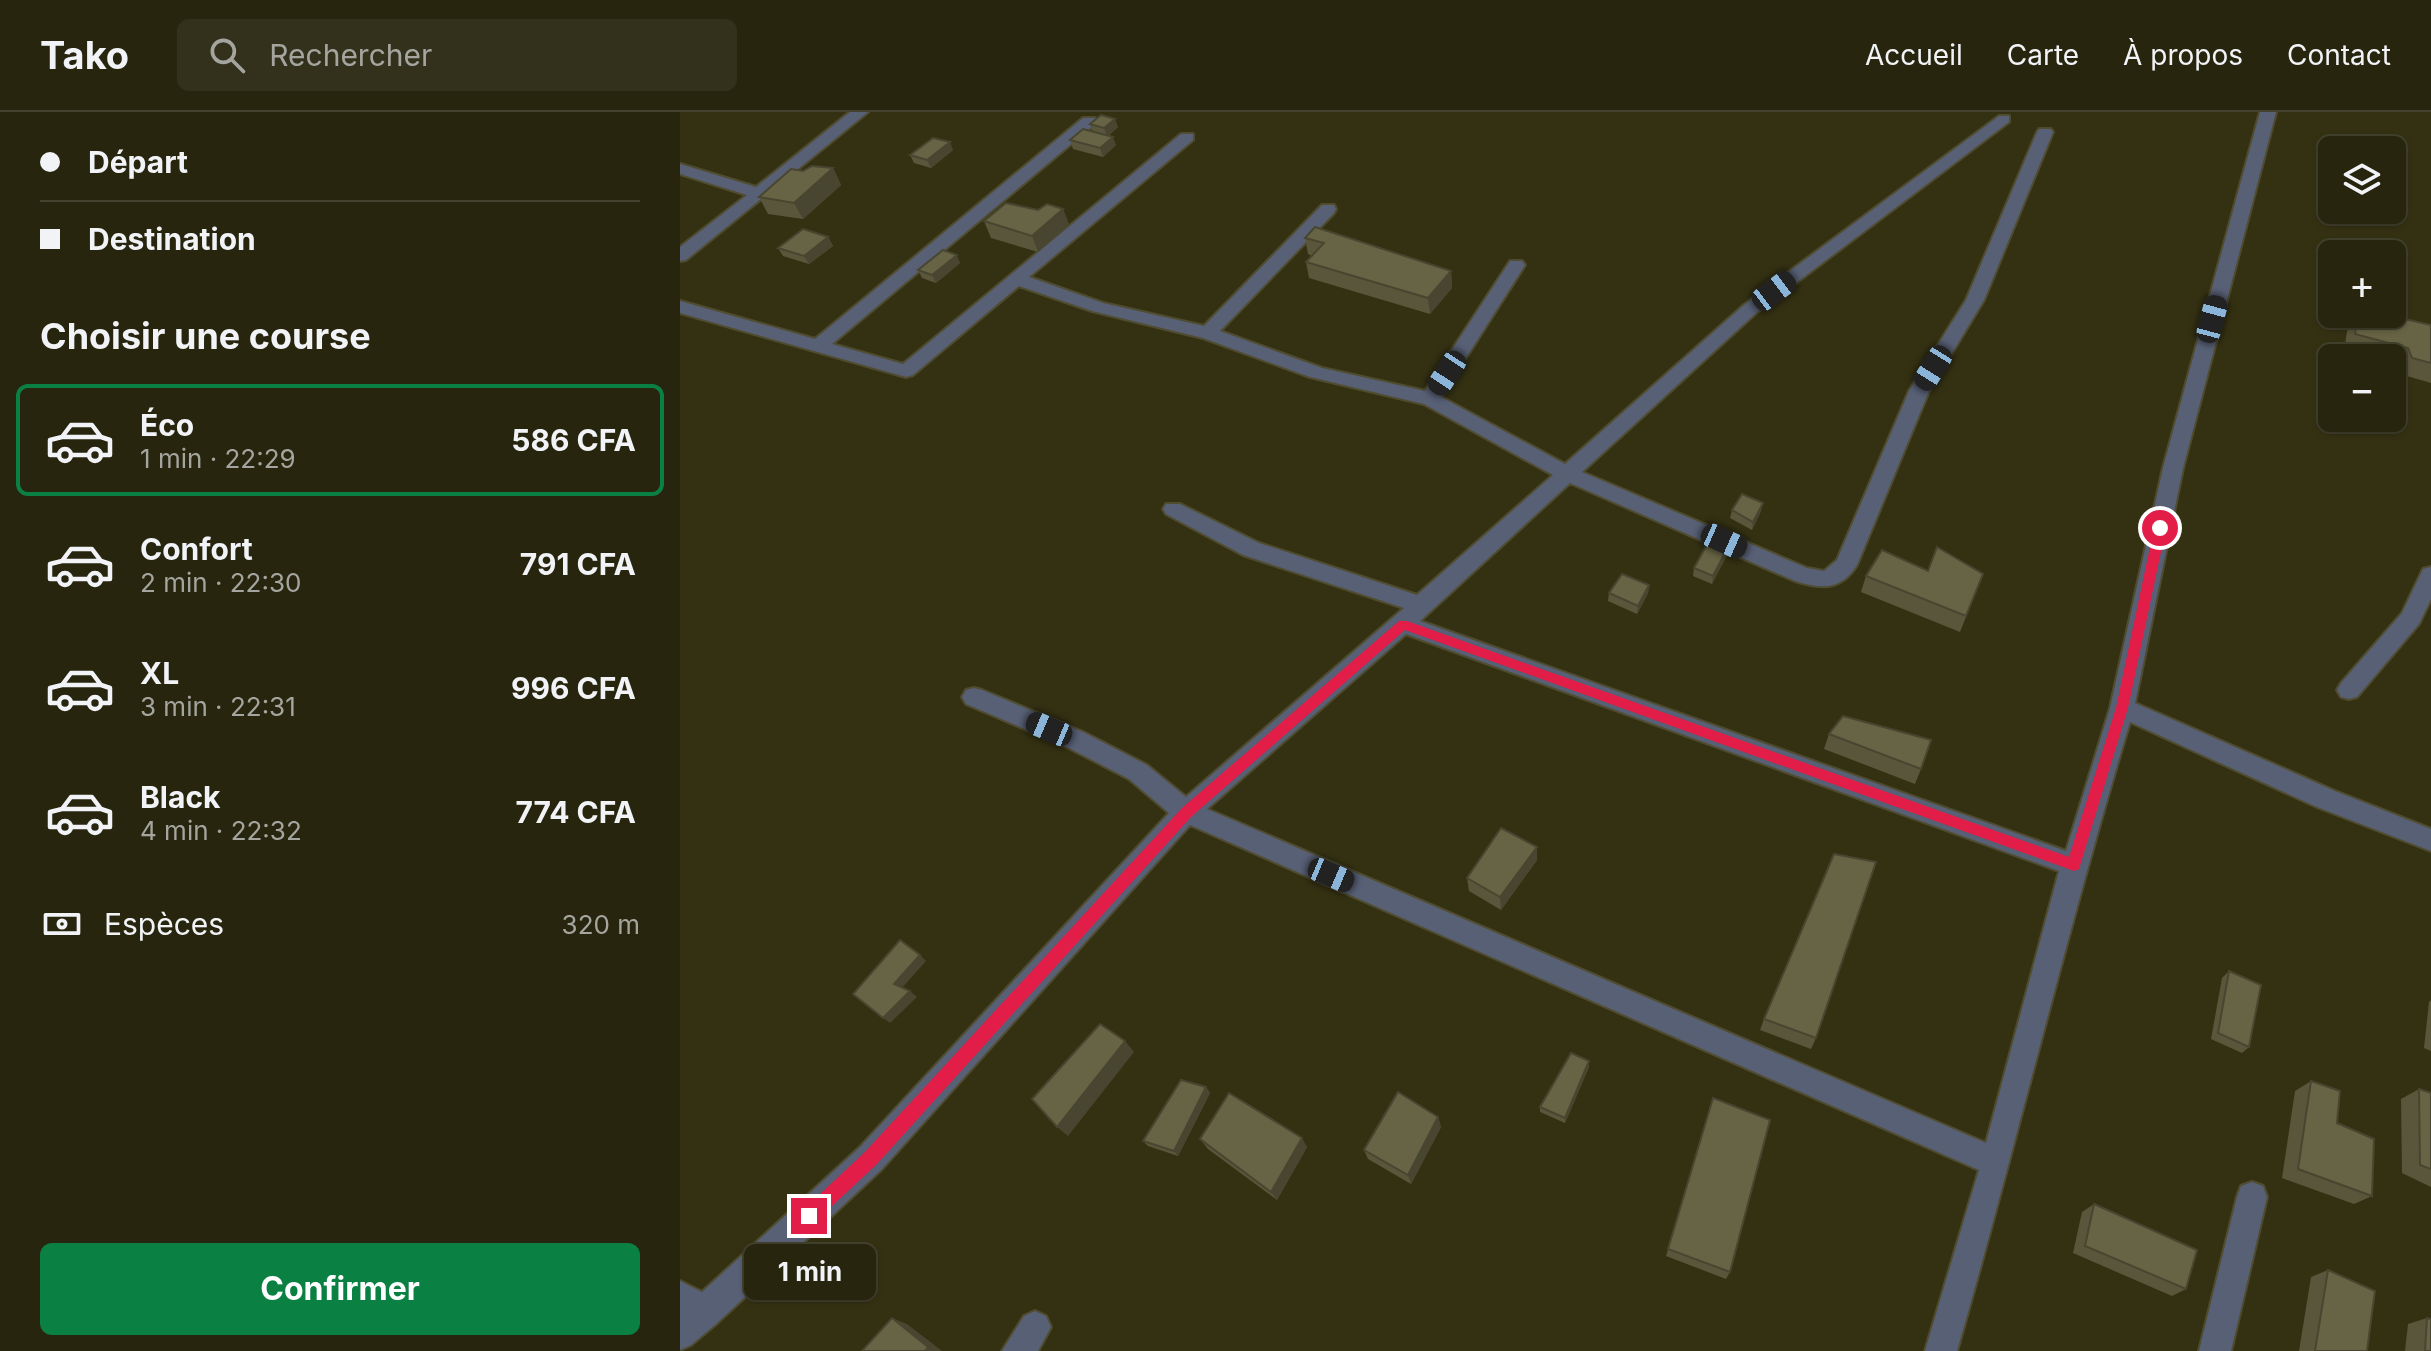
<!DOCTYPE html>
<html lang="fr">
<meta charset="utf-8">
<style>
body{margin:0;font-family:Inter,sans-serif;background:#33311c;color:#f1f3f6;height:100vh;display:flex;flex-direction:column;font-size:30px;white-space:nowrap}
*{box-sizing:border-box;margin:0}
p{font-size:26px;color:#a4a59e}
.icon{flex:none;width:44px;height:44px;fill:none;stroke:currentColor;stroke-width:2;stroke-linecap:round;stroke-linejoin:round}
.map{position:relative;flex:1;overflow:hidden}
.drawer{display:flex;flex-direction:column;background:#27250e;width:680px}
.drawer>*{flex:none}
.top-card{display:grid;align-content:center;height:176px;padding:0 40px;background:#27250e}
.fabs{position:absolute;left:1638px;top:24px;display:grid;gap:16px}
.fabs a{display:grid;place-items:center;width:88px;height:88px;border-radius:12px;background:#27250e;box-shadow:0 2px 6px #0004,0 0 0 2px #43422e;font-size:40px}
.end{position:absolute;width:36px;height:36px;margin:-18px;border:10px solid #e11d48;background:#fff;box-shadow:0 0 0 4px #fff}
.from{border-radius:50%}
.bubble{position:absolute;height:56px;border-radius:12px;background:#27250e;box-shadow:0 2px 6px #0004,0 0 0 2px #43422e;font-size:26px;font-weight:700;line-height:56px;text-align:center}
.car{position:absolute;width:24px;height:48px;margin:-24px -12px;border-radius:10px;box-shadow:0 0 6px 2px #0007;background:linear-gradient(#222 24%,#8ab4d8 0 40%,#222 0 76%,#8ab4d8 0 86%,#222 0)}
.top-card b{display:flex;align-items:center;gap:28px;height:76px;font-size:30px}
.top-card b+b{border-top:2px solid #43422e}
.top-card i{width:20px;height:20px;background:#f1f3f6}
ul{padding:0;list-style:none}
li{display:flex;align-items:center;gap:24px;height:112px;margin:0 16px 12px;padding:0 24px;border:4px solid transparent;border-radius:12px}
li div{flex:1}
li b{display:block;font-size:30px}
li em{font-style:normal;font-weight:700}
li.selected{border-color:#0b8043}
li>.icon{width:72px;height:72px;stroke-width:1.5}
h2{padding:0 40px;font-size:36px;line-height:96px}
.pay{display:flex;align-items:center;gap:20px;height:88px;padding:0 40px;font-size:30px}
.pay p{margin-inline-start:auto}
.cta{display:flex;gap:16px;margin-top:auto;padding:16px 40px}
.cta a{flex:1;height:92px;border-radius:12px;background:#0b8043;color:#fff;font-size:32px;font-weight:700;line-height:92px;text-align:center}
header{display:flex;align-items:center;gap:48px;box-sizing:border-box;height:112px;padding:0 40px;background:#27250e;border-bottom:2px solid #43422e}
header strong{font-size:38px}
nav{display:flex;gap:44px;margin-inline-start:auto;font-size:28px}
.search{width:560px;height:72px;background:#33311c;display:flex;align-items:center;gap:20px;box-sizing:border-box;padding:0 28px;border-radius:12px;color:#a4a59e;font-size:30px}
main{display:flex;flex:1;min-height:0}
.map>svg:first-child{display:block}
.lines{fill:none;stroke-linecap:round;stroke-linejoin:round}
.street-casing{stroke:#4f4c30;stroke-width:4}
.street{fill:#586076;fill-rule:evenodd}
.wall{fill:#59563b}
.shaded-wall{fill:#484630}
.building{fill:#676445;stroke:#484630;stroke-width:2}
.route{fill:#e11d48}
</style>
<header>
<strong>Tako</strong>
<div class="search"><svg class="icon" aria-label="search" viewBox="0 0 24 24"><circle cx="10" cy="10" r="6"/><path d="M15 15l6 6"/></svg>Rechercher</div>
<nav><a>Accueil</a><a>Carte</a><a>À propos</a><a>Contact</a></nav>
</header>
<main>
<section class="drawer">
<div class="top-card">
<b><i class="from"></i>Départ</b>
<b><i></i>Destination</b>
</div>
<h2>Choisir une course</h2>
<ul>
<li class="selected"><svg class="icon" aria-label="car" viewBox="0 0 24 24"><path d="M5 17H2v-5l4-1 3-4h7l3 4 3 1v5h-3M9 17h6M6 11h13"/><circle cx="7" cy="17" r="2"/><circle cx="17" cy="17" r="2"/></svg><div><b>Éco</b><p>1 min · 22:29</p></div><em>586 CFA</em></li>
<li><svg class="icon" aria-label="car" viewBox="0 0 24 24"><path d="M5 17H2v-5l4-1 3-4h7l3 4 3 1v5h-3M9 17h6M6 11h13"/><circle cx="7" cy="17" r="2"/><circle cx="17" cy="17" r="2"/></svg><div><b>Confort</b><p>2 min · 22:30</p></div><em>791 CFA</em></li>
<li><svg class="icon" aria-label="car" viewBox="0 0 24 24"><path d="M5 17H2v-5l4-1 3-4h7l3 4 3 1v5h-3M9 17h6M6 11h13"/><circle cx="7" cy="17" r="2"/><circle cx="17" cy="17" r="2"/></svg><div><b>XL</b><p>3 min · 22:31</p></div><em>996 CFA</em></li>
<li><svg class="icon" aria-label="car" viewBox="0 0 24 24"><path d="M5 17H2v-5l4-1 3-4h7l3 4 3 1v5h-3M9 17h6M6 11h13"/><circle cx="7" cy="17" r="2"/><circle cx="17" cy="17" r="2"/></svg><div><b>Black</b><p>4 min · 22:32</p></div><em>774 CFA</em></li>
</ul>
<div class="pay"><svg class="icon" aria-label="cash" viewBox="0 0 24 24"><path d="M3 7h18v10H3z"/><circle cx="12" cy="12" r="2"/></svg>Espèces<p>320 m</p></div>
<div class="cta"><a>Confirmer</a></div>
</section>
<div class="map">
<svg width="1751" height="1239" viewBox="0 0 1751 1239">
<rect width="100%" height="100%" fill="#343113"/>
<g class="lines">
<!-- street casing -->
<g class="street-casing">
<g id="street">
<polygon points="170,0 188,0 6,148 0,149 0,135 67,83 0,62 0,52 76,75"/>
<path d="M1580,0H1596L1503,356L1455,591L1655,679L1751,717V739L1637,695L1450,610C1387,818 1337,1030 1277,1239H1245L1299,1058L510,713L202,1057L36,1212L11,1233L0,1238V1169L22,1180L180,1035L489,701L449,667L385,634L286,592L282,585L286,578L294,576L302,578L403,620L467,653L506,685L724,496L563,443L486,402L483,397L486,392H500L579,431L737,483L873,363L744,292L630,265L523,226L412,199L339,174L233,263L226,265L0,201V189L135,227L403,6H415V12L152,232L223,252L501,22H513V28L349,165L423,191L524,214L642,93H654L656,97L654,101L540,219L642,256L745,279L830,149H842L845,153L761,285L885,352L1064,193L1319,4H1329V10L1076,201L902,360L1127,456L1144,459L1157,448L1229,279L1286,188L1357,20L1359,17H1371L1373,20L1304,188L1249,279L1177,453C1161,479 1141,477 1115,469L890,371L740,509L1386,739L1430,596L1483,356ZM726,522L1379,759L1306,1031L527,697Z"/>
<polygon points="1751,455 1751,487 1739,512 1677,585 1669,587 1661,585 1657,578 1661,571 1722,501 1743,457"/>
<polygon points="1572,1070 1583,1074 1587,1085 1551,1239 1519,1239 1557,1085 1561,1074"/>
<polygon points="355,1199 366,1204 371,1215 358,1239 322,1239 344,1204"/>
</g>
</g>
<!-- street -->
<use href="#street" class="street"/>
</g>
<!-- wall -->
<g class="wall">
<polygon points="410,12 438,15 428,24 436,33 423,45 393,37 390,28 412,19"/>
<polygon points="273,38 251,56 234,51 230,43"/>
<polygon points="153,56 161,73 123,107 88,102 79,85 123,59"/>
<polygon points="383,97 389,113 358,140 311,126 304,109 358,98"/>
<polygon points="148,125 153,134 129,152 103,144 98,136"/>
<polygon points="625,126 771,159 772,176 750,202 629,166 626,150 632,144 628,142"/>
<polygon points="280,151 256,171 242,166 238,158"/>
<polygon points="1675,202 1703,202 1751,213 1751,271 1720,262 1716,252 1712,251 1712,246 1692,246 1664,239 1668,213"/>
<polygon points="1052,398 1081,399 1072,418 1050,406"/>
<polygon points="1047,443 1032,472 1013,464 1014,456"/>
<polygon points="1248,459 1303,462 1280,520 1181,480 1186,464"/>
<polygon points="969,473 968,481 957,502 928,489 929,481"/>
<polygon points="1149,622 1241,657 1235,672 1144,637"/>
<polygon points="857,735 857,748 821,798 789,779 787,766"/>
<polygon points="1549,859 1569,935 1562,941 1531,927 1542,866"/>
<polygon points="1751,888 1751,939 1744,936 1749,890"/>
<polygon points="1084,907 1136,926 1131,937 1080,918"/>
<polygon points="909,949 909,955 885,1011 860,1000 860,995"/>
<polygon points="1631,969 1657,1011 1692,1084 1674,1092 1602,1066 1615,979"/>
<polygon points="526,975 530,981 498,1044 468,1034 463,1029"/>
<polygon points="1739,977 1751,981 1751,1075 1722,1061 1721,987"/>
<polygon points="1033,986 1050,1160 1046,1167 986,1144"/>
<polygon points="758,1005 761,1015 731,1072 688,1047 684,1038"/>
<polygon points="520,1027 627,1035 597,1088 528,1037"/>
<polygon points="1414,1092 1506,1177 1492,1184 1393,1141 1402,1100"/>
<polygon points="1648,1158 1687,1239 1619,1239 1631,1165"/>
<polygon points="1747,1206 1751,1239 1725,1239 1728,1212"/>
</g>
<!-- shaded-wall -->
<g class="shaded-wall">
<polygon points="435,7 438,15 427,24 424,16"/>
<polygon points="433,25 436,33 423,45 420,36"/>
<polygon points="270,30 273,38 251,56 247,48"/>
<polygon points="153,56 161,73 123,107 114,91"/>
<polygon points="383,97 389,113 358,140 352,124"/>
<polygon points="148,125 153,134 129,152 124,144"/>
<polygon points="277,143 280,151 256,171 252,163"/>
<polygon points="771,159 772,176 750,202 748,186"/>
<polygon points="1083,391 1081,399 1072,418 1073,410"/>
<polygon points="1048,435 1047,443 1032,472 1033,464"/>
<polygon points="969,473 968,481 957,502 958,494"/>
<polygon points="857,735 857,748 821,798 820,785"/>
<polygon points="240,843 246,849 220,878 214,872"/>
<polygon points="230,879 237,885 210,911 203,906"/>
<polygon points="445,929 454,940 388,1024 377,1015"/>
<polygon points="909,949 909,955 885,1011 885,1006"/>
<polygon points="526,975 530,981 498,1044 494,1039"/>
<polygon points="758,1005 761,1015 731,1072 728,1063"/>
<polygon points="622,1026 627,1035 597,1088 591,1080"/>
<polygon points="212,1206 227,1212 262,1239 245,1239"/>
</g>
<!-- building -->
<g class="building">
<polygon points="421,3 435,7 424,16 410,12"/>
<polygon points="403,17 433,25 420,36 390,28"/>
<polygon points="253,26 270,30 247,48 230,43"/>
<polygon points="132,54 153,56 114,91 79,85 111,57 123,59"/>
<polygon points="326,91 358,98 367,92 383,97 352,124 304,109"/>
<polygon points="635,115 771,159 748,186 626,150 644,131 625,126"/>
<polygon points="123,117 148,125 124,144 98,136"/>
<polygon points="263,138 277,143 252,163 238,158"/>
<polygon points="1678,202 1703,202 1751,213 1751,251 1732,246 1728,236 1675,222"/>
<polygon points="1062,382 1083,391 1073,410 1052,398"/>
<polygon points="1030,427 1048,435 1033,464 1014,456"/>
<polygon points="1257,435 1303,462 1286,504 1186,464 1202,438 1248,459"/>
<polygon points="942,462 969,473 958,494 929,481"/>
<polygon points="1163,604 1251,628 1241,657 1149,622"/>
<polygon points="821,716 857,735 820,785 787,766"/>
<polygon points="1154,742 1196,750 1136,926 1084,907"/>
<polygon points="220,828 240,843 214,872 230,879 203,906 173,882"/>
<polygon points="1549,859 1581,873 1569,935 1538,921"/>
<polygon points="420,912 445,929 377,1015 352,987"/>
<polygon points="891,941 909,949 885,1006 860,995"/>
<polygon points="501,968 526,975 494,1039 463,1029"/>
<polygon points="1631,969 1660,979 1657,1011 1694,1027 1692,1084 1618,1057"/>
<polygon points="1739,977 1751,981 1751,1057 1740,1053"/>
<polygon points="718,980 758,1005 728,1063 684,1038"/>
<polygon points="549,981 622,1026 591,1080 520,1027"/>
<polygon points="1033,986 1090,1008 1050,1160 988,1137"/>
<polygon points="1414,1092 1517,1138 1506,1177 1405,1134"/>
<polygon points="1648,1158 1695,1179 1687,1239 1635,1239"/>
<polygon points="212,1206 248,1235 245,1239 182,1239"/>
<polygon points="1747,1206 1751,1207 1751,1239 1745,1239"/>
</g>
<!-- route -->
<polygon class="route" points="1480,411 1486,416 1448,596 1399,757 1394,759 725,518 511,705 197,1052 135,1110 129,1112 123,1110 121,1104 123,1098 185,1040 502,696 719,509 727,509 1389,745 1436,596 1474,416"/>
</svg>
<div class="fabs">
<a><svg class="icon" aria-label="layers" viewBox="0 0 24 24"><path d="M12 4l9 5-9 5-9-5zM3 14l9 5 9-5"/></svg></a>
<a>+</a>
<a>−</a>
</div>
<i class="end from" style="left:1480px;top:416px"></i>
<i class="end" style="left:129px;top:1104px"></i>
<div class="bubble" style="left:64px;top:1132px;width:132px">1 min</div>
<i class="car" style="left:1094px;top:179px;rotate:53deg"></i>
<i class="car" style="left:1532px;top:207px;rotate:15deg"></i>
<i class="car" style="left:1253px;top:256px;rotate:212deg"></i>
<i class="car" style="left:767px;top:261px;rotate:213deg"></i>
<i class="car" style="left:1044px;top:429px;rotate:114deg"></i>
<i class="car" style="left:369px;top:617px;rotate:293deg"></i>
<i class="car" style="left:651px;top:763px;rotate:113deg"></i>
</div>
</main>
